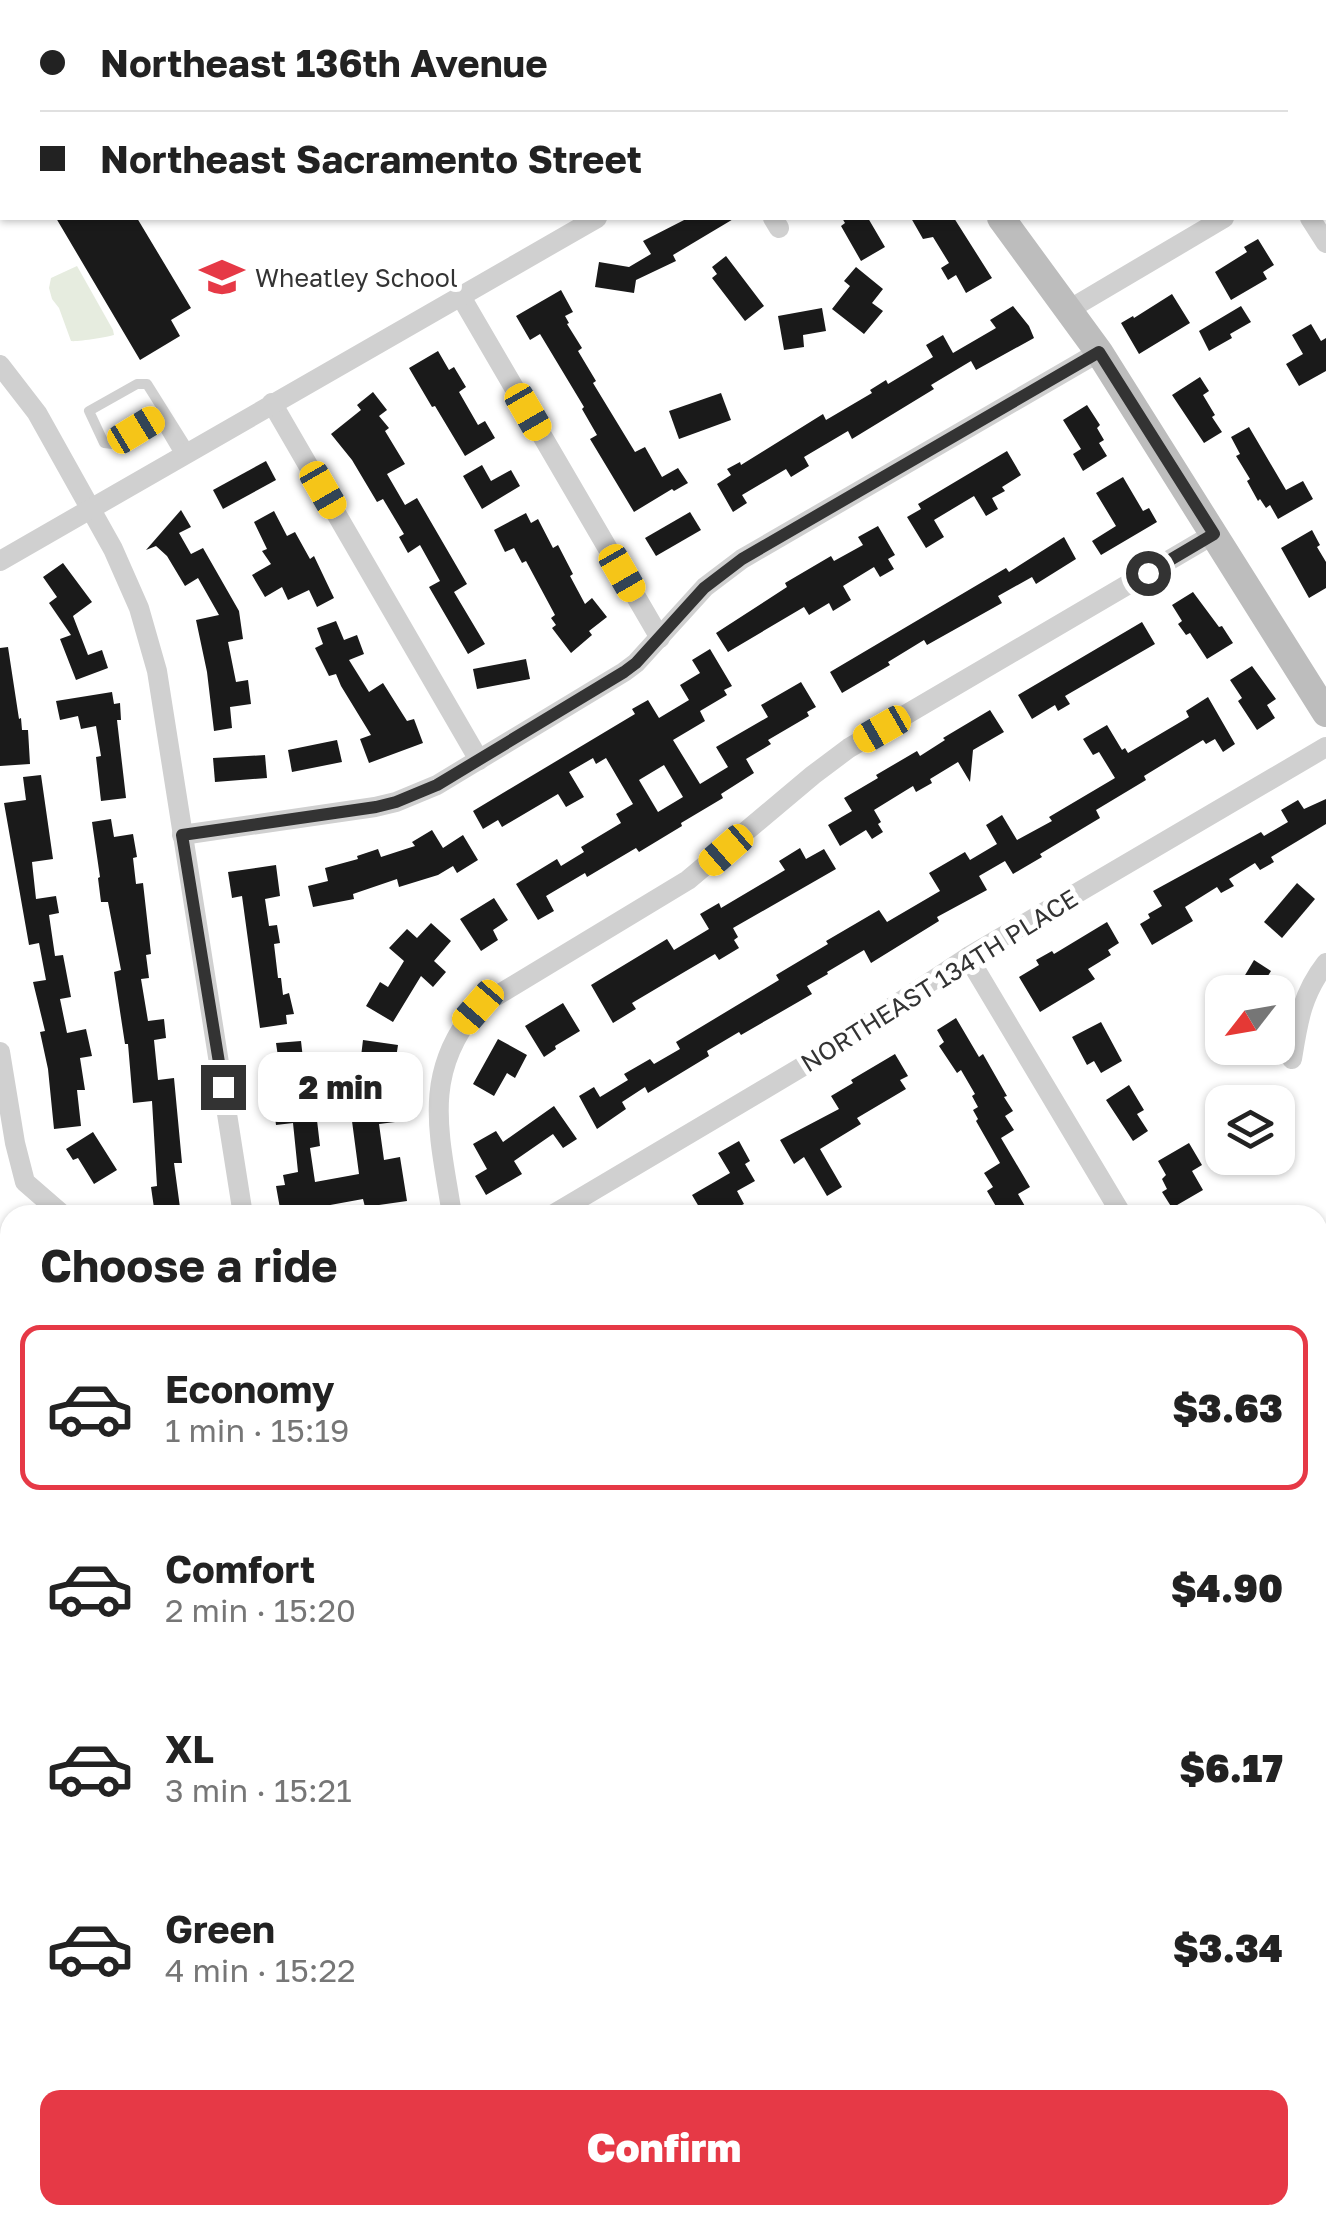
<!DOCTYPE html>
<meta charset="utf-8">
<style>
body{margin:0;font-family:"Golos Text",sans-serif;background:#f2f2f2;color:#222;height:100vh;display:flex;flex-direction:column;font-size:38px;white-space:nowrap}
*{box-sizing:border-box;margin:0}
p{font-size:32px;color:#767676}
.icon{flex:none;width:55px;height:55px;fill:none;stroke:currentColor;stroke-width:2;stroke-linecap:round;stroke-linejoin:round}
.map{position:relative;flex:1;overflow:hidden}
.drawer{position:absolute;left:0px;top:1205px;width:1328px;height:1020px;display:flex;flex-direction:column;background:#fff;border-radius:30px 30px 0 0;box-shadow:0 2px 8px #0004}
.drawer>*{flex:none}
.guide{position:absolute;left:0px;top:0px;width:1328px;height:220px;box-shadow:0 2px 8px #0004;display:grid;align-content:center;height:220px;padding:0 40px;background:#fff}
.needle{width:65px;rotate:239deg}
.fabs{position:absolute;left:1205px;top:975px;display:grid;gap:20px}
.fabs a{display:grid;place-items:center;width:90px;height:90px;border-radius:20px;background:#fff;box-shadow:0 2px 8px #0004;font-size:50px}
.end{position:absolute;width:45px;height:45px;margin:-22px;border:12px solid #333;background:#fff;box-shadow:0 0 0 5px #fff}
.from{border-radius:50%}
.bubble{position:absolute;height:70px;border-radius:20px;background:#fff;box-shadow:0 2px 8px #0004;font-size:32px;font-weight:800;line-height:70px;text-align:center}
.car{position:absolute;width:30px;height:60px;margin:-30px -15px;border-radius:12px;box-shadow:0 0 8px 2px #0007;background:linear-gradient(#f5c518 24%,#345 0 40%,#f5c518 0 76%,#345 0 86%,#f5c518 0)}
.guide b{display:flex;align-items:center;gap:35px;height:95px;font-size:38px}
.guide b+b{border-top:2px solid #e0e0e0}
.guide i{width:25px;height:25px;background:#222}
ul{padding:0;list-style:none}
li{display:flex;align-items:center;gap:30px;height:165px;margin:0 20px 15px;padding:0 20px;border:5px solid transparent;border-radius:20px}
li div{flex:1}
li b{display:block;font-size:38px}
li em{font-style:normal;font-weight:800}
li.active{border-color:#e63946}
li>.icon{width:90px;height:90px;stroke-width:1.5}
h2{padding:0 40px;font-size:45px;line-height:120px}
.primary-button{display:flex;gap:20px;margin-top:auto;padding:20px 40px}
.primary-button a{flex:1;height:115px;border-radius:20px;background:#e63946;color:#fff;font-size:40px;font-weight:800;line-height:115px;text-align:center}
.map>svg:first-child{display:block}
.green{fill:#e6ecdf}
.building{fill:#1a1a1a;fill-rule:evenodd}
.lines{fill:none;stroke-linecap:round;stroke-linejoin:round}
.path{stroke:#cdcdcd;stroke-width:4;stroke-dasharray:5 5;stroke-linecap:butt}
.lane{stroke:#d0d0d0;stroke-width:10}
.street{stroke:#d0d0d0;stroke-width:20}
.secondary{stroke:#bdbdbd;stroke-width:28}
.route{stroke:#333;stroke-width:12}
.labels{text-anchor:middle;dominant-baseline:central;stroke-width:10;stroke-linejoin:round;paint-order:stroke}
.poi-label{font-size:25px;fill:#333;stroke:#fff;text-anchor:start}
.street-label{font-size:25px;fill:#333;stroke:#fff}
</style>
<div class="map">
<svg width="1326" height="2225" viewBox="0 0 1326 2225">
<rect width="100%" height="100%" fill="#fff"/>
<!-- green -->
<g class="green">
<path d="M77,266L113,330L114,335C108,337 77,342 71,341L59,308L52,299L49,288L51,278Z"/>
<polygon points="1326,2014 1326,2225 1006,2225 1000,2215 1318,2215 1318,2019"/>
<polygon points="785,2215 922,2215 933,2225 784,2225"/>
</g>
<!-- building -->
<g class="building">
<polygon points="56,218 137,218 191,308 171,320 180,336 140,360"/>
<polygon points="688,218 735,218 673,255 676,261 636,280 634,293 595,287 599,262 629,267 651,254 643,241"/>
<polygon points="842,218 868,218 885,247 861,261 841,226 845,223"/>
<polygon points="911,218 954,218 992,278 966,293 956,275 948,280 941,268 949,263 933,237 923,239"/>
<polygon points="1258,239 1274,265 1263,272 1267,279 1231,300 1215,272 1247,252 1244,247"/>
<polygon points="726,256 764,306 745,321 712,278 717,274 712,267"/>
<polygon points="856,267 883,289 872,303 883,311 864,334 832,309 850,286 844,281"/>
<polygon points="561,290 573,312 565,316 569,323 567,324 582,348 578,351 596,381 593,383 635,452 645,447 662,477 678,468 688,483 674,491 672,489 634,512 590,439 597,435 582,409 584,407 540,334 530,340 516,316"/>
<polygon points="1172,294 1190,323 1139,354 1121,323 1133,316 1134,318"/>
<polygon points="1013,306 1029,326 1034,338 976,370 971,361 931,385 934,389 852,439 848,431 804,457 809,466 791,477 786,469 742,495 747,503 733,512 717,484 731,475 727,469 740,462 741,465 823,414 826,420 872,393 870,390 886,380 888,384 933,357 926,345 943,335 953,353 996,328 990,320"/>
<polygon points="1241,306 1251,322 1230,334 1232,338 1209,351 1199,331"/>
<polygon points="822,308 826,331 803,335 804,347 784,350 778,316"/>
<polygon points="1311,324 1321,341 1326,338 1326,371 1299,386 1286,364 1303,354 1292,335"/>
<polygon points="438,351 449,370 454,367 466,387 459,392 478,425 485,421 495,438 465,456 435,406 432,407 409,368"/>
<polygon points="1200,377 1209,391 1203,395 1215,415 1212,417 1222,432 1204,443 1172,395"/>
<polygon points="373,392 387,410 379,416 389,428 385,431 405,464 387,474 405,505 417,498 467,584 454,592 485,644 468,654 429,587 440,581 420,545 408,553 399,537 404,534 383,499 377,502 352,460 331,434 361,410 357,405"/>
<polygon points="721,393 731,420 679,439 669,411"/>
<polygon points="1087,405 1100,425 1097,428 1104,440 1099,443 1107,456 1083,471 1073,454 1081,449 1063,420"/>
<polygon points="1249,427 1286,490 1303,481 1313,499 1278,519 1270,505 1266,508 1260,499 1258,501 1247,481 1250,479 1236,456 1240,454 1231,437"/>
<polygon points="1007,451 1021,475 1002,487 1005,491 992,498 998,509 986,516 974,496 934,520 944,537 926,548 907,517 921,509 918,504"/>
<polygon points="266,461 276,480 223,509 213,490"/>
<polygon points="482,465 491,481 511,470 520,486 482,509 463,476"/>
<polygon points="1123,477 1143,511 1149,508 1157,522 1101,555 1092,541 1116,526 1096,493"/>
<polygon points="181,510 191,527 179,533 191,554 203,548 239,611 243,639 228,642 236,682 248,680 251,704 230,707 232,728 214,731 207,672 196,620 219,615 198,578 185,586 167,556 156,546 146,550"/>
<polygon points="274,511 287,536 295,532 310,559 314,556 334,598 317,607 309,590 288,600 282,587 265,597 252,575 271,564 262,551 267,549 254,522"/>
<polygon points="690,512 701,530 656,556 645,538"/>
<polygon points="526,513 531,523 538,519 553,548 558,545 573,574 570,576 585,604 592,598 607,617 589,631 592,635 571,653 552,628 556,625 551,618 555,615 526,561 522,563 514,548 505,552 494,530"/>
<polygon points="878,526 895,555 888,559 894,569 880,577 874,567 843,586 851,600 833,611 829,603 809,615 804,607 728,652 716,633 787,587 785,583 831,556 834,561 863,545 858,537"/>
<polygon points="1312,530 1320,545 1317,547 1326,562 1326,588 1309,598 1281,548"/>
<polygon points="1064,537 1076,559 1036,584 1032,577 998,596 1002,603 927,645 924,640 888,662 890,665 842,693 830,672 1006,568 1009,572"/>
<polygon points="63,563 92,602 73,616 88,655 102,650 108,668 76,680 60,639 71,635 49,603 57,597 43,577"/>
<polygon points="1193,592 1219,627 1222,626 1233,643 1207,659 1190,633 1186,635 1178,624 1182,621 1172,605"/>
<polygon points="336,621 344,640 357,635 364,654 349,660 369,692 383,683 407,721 414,719 423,743 369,763 360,739 371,735 341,686 336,674 329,676 315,648 323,644 317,628"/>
<polygon points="1142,622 1155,644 1065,696 1070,704 1058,711 1055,705 1032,719 1018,695"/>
<polygon points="8,647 19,719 21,718 22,730 28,730 30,764 0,766 0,648"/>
<path d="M710,649L732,686L724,690L727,695L700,711L705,721L673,740L700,784L728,767L716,747L768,717L761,705L801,682L816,707L807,712L809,716L768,740L771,744L746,759L754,773L721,794L723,798L681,823L682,826L639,852L636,848L587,877L585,873L546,896L554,911L538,920L516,884L557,859L561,866L584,852L581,847L621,823L616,814L633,804L606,758L596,764L593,758L569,772L584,797L566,807L558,794L502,827L498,820L483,829L473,811L635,714L632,709L648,700L659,718L689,700L680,685L700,673L692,660ZM664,765L683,797L658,812L639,780Z"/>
<polygon points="526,659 530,679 477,689 473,669"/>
<polygon points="1252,666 1276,699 1267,705 1275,718 1257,730 1238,701 1242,698 1230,680"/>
<polygon points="112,692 114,704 120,703 121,720 117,720 126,798 101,801 96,757 101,756 96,726 81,729 78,716 60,720 56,701"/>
<polygon points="1208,697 1235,744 1223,752 1215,739 1206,744 1203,740 1144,776 1146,780 1096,810 1100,818 1040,854 1042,857 1013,874 1005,861 979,876 987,890 937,917 939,921 871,963 864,950 827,972 828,974 807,986 812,994 741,1035 739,1032 707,1051 709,1056 648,1093 645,1087 622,1102 626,1109 597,1129 579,1096 594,1087 600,1097 628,1080 624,1074 650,1059 654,1064 680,1049 676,1042 779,980 776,975 828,944 826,941 879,910 887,922 940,891 929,873 965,852 970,860 997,844 986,825 1002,815 1017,840 1052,821 1049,817 1115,778 1099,752 1093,755 1083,739 1107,725 1122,750 1125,748 1128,753 1189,717 1186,711"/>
<polygon points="990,710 1004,732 973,750 970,782 958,762 930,779 932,783 916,792 913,786 874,810 881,822 878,824 883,832 872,839 866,830 840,846 828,825 852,811 844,798 878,778 876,775 917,751 920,756 945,740 943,738"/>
<polygon points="337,740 342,762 292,772 288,750"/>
<polygon points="265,755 267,778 215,782 213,758"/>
<polygon points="41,775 53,859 32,862 36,899 56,896 59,913 49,915 55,956 63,955 71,997 60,999 67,1033 86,1029 92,1056 80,1058 85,1090 77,1090 81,1126 54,1129 48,1069 40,1032 45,1031 33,982 46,980 39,943 29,945 4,803 26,800 23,777"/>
<polygon points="1326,799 1326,824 1271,857 1274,862 1260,870 1255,863 1229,879 1234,886 1221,893 1217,887 1185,907 1193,921 1152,945 1140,924 1150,918 1148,914 1162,906 1153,891 1261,832 1264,836 1288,822 1281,810 1298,800 1304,809"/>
<polygon points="111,819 114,837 133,834 137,857 133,858 136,884 143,883 151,954 146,955 149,978 141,979 148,1021 164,1019 166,1038 154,1040 158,1080 174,1078 182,1163 174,1163 181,1215 155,1215 151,1187 157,1186 152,1101 133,1103 128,1044 125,1044 114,972 121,970 108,902 101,902 98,878 100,877 92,822"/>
<polygon points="432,830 443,848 463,835 478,860 457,873 453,866 438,875 399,887 397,879 353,894 354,899 313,907 308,886 328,881 325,868 358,859 357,856 378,849 381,857 415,846 412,842"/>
<polygon points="800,848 806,859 824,849 836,869 733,928 738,937 734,940 739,948 719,960 715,954 686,971 632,1003 636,1009 613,1023 591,985 667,939 674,950 709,929 700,914 719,903 721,908 785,870 779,861"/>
<polygon points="276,865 280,896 265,899 269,926 277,925 280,943 274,944 278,978 281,978 283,995 289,993 294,1014 286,1015 287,1024 260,1028 242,896 232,898 228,872"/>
<polygon points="1297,883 1315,899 1282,938 1264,922"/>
<polygon points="494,898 508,920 493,930 498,940 481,951 460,919"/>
<polygon points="1107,922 1119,943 1108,950 1111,955 1088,969 1095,979 1040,1012 1019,977 1039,965 1036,960 1052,951 1054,954"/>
<polygon points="431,923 451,941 434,961 446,972 433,987 421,976 393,1022 366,1006 380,982 388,987 404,961 389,948 407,929 417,938"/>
<polygon points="1254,960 1271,971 1258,992 1235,992"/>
<polygon points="563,1003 580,1031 555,1046 556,1049 544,1057 525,1026"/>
<polygon points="956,1018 979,1057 983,1054 1007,1096 1004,1097 1013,1111 1005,1116 1014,1130 1001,1138 1030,1187 1018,1194 1030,1215 1001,1215 987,1191 993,1187 984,1173 1000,1163 976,1121 978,1119 973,1110 978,1107 972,1096 975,1094 961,1070 957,1073 939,1046 944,1042 937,1030"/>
<polygon points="1101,1022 1122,1061 1101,1073 1094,1061 1087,1065 1072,1037"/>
<polygon points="498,1039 527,1055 515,1078 507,1073 494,1096 473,1084"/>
<polygon points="363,1040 398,1045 395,1065 384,1064 381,1086 349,1082 352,1064 360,1065"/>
<polygon points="301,1041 308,1103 315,1103 320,1146 310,1148 315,1182 359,1174 350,1106 392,1100 395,1122 379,1124 384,1160 400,1157 407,1201 365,1207 363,1199 281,1214 276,1186 285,1185 283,1175 298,1172 293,1123 276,1125 272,1092 267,1092 264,1072 280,1070 276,1043"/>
<polygon points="895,1054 908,1076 900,1080 906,1089 857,1118 861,1124 820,1149 842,1187 827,1196 804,1157 794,1164 780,1140 839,1109 831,1096 853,1083 851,1080"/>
<polygon points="1129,1085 1144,1110 1137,1114 1148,1131 1133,1141 1106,1100"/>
<polygon points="554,1106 577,1139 563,1148 553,1134 514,1161 522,1174 486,1195 475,1176 487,1169 473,1144 496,1131 503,1142"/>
<polygon points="93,1132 117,1170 94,1184 78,1158 73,1160 66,1149"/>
<polygon points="739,1141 750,1161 745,1164 755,1181 737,1191 744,1204 740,1206 745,1215 715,1215 710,1208 702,1212 692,1195 730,1173 718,1153"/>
<polygon points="1189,1143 1202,1165 1192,1171 1203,1190 1172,1208 1162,1192 1167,1189 1162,1179 1166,1175 1158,1161"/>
</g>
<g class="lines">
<!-- path -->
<g class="path">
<polyline points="0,1402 10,1436"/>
<polyline points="0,1812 10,1806"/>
<polyline points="0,1995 10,2011"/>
<polyline points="1318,2214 1326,2211"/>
<polyline points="1279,2225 1314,2215"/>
</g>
<!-- lane -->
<g class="lane">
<polyline points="181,456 158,417 113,444 104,443 89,411 137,384 147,384 189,451"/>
<path d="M0,1528C11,1572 9,1610 0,1654"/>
<polyline points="0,1676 10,1707"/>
</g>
<!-- street -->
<g class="street">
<polyline points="428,0 429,2"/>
<polyline points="511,2 515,0"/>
<polyline points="970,2 975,0"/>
<polyline points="1325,159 1326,159"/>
<polyline points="773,218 779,228"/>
<polyline points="1310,218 1326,243"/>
<polyline points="460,295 660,638"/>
<polyline points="1070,309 1224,218"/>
<polyline points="0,365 37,413 113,549 139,608 157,671 243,1215"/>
<polyline points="272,403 479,760"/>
<polyline points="0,561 597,218"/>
<polyline points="182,835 375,807 396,802 437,785 624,672 636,663 705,587 742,559 1099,352"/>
<polyline points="968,957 1122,1215"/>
<polyline points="0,1052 15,1143 25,1182 63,1215"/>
<path d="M1292,1059C1298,1021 1302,994 1326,963"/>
<path d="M452,1215C440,1136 420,1074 478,1007L688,880L813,775L849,748L1214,534"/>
<polyline points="552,1215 800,1068 968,957 1326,747"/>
<polyline points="1318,1397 1326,1392"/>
<polyline points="1318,1446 1326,1461"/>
<polyline points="1318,1694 1326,1690"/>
<polyline points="1318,1911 1326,1906"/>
<polyline points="0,2163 10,2157"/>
<polyline points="398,2215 404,2225"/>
<polyline points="975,2215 981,2225"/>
<polyline points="313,2225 332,2215"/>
</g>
<!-- secondary -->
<g class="secondary">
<polyline points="851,0 852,2"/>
<polyline points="1001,218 1099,352 1326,713"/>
</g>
</g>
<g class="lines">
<!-- route -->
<polyline class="route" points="223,1087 182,835 376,807 396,802 437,785 624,672 636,663 704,588 742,559 1099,352 1214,534 1148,573"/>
</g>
<!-- icons -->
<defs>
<g id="school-bare" transform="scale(3.45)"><path d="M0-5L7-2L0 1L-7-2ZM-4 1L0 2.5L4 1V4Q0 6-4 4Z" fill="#e63946" stroke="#fff" stroke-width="2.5" paint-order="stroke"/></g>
</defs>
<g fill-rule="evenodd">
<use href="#school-bare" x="222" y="277"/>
</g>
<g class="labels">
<!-- poi labels -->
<g class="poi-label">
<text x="255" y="277">Wheatley School</text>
</g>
<!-- street labels -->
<g class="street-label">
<text transform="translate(939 980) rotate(-32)">NORTHEAST 134TH PLACE</text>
</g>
</g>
</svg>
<div class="fabs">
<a><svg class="needle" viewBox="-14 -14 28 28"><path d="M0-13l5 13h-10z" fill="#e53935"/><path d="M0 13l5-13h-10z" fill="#767676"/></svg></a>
<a><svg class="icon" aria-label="layers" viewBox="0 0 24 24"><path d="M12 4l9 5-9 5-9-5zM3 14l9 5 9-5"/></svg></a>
</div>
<i class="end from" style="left:1148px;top:573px"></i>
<i class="end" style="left:223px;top:1087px"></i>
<div class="bubble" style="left:258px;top:1052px;width:165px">2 min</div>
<i class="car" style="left:528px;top:412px;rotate:150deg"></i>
<i class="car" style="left:136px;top:430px;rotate:59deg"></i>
<i class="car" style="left:323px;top:490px;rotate:150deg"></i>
<i class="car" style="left:622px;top:573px;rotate:150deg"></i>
<i class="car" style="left:882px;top:729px;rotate:240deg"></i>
<i class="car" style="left:726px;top:850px;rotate:229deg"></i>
<i class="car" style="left:478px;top:1007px;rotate:221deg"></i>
<div class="guide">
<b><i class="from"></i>Northeast 136th Avenue</b>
<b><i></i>Northeast Sacramento Street</b>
</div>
<section class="drawer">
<h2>Choose a ride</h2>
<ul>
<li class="active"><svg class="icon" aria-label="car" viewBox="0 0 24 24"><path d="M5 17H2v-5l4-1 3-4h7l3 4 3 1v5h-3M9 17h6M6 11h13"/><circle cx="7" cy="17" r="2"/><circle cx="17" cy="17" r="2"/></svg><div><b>Economy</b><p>1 min · 15:19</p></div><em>$3.63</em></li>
<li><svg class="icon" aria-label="car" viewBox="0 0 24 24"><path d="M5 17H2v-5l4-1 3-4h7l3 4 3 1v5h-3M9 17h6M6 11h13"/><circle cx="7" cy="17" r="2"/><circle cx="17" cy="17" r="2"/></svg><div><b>Comfort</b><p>2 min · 15:20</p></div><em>$4.90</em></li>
<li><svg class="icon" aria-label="car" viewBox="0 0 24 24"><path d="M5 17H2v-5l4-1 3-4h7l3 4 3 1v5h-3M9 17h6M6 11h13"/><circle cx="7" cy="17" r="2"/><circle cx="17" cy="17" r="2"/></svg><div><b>XL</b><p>3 min · 15:21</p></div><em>$6.17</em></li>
<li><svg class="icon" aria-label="car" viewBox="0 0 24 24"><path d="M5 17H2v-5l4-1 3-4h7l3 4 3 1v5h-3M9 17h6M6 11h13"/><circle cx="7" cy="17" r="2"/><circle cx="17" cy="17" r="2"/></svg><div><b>Green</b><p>4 min · 15:22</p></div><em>$3.34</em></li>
</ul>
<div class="primary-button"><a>Confirm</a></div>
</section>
</div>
